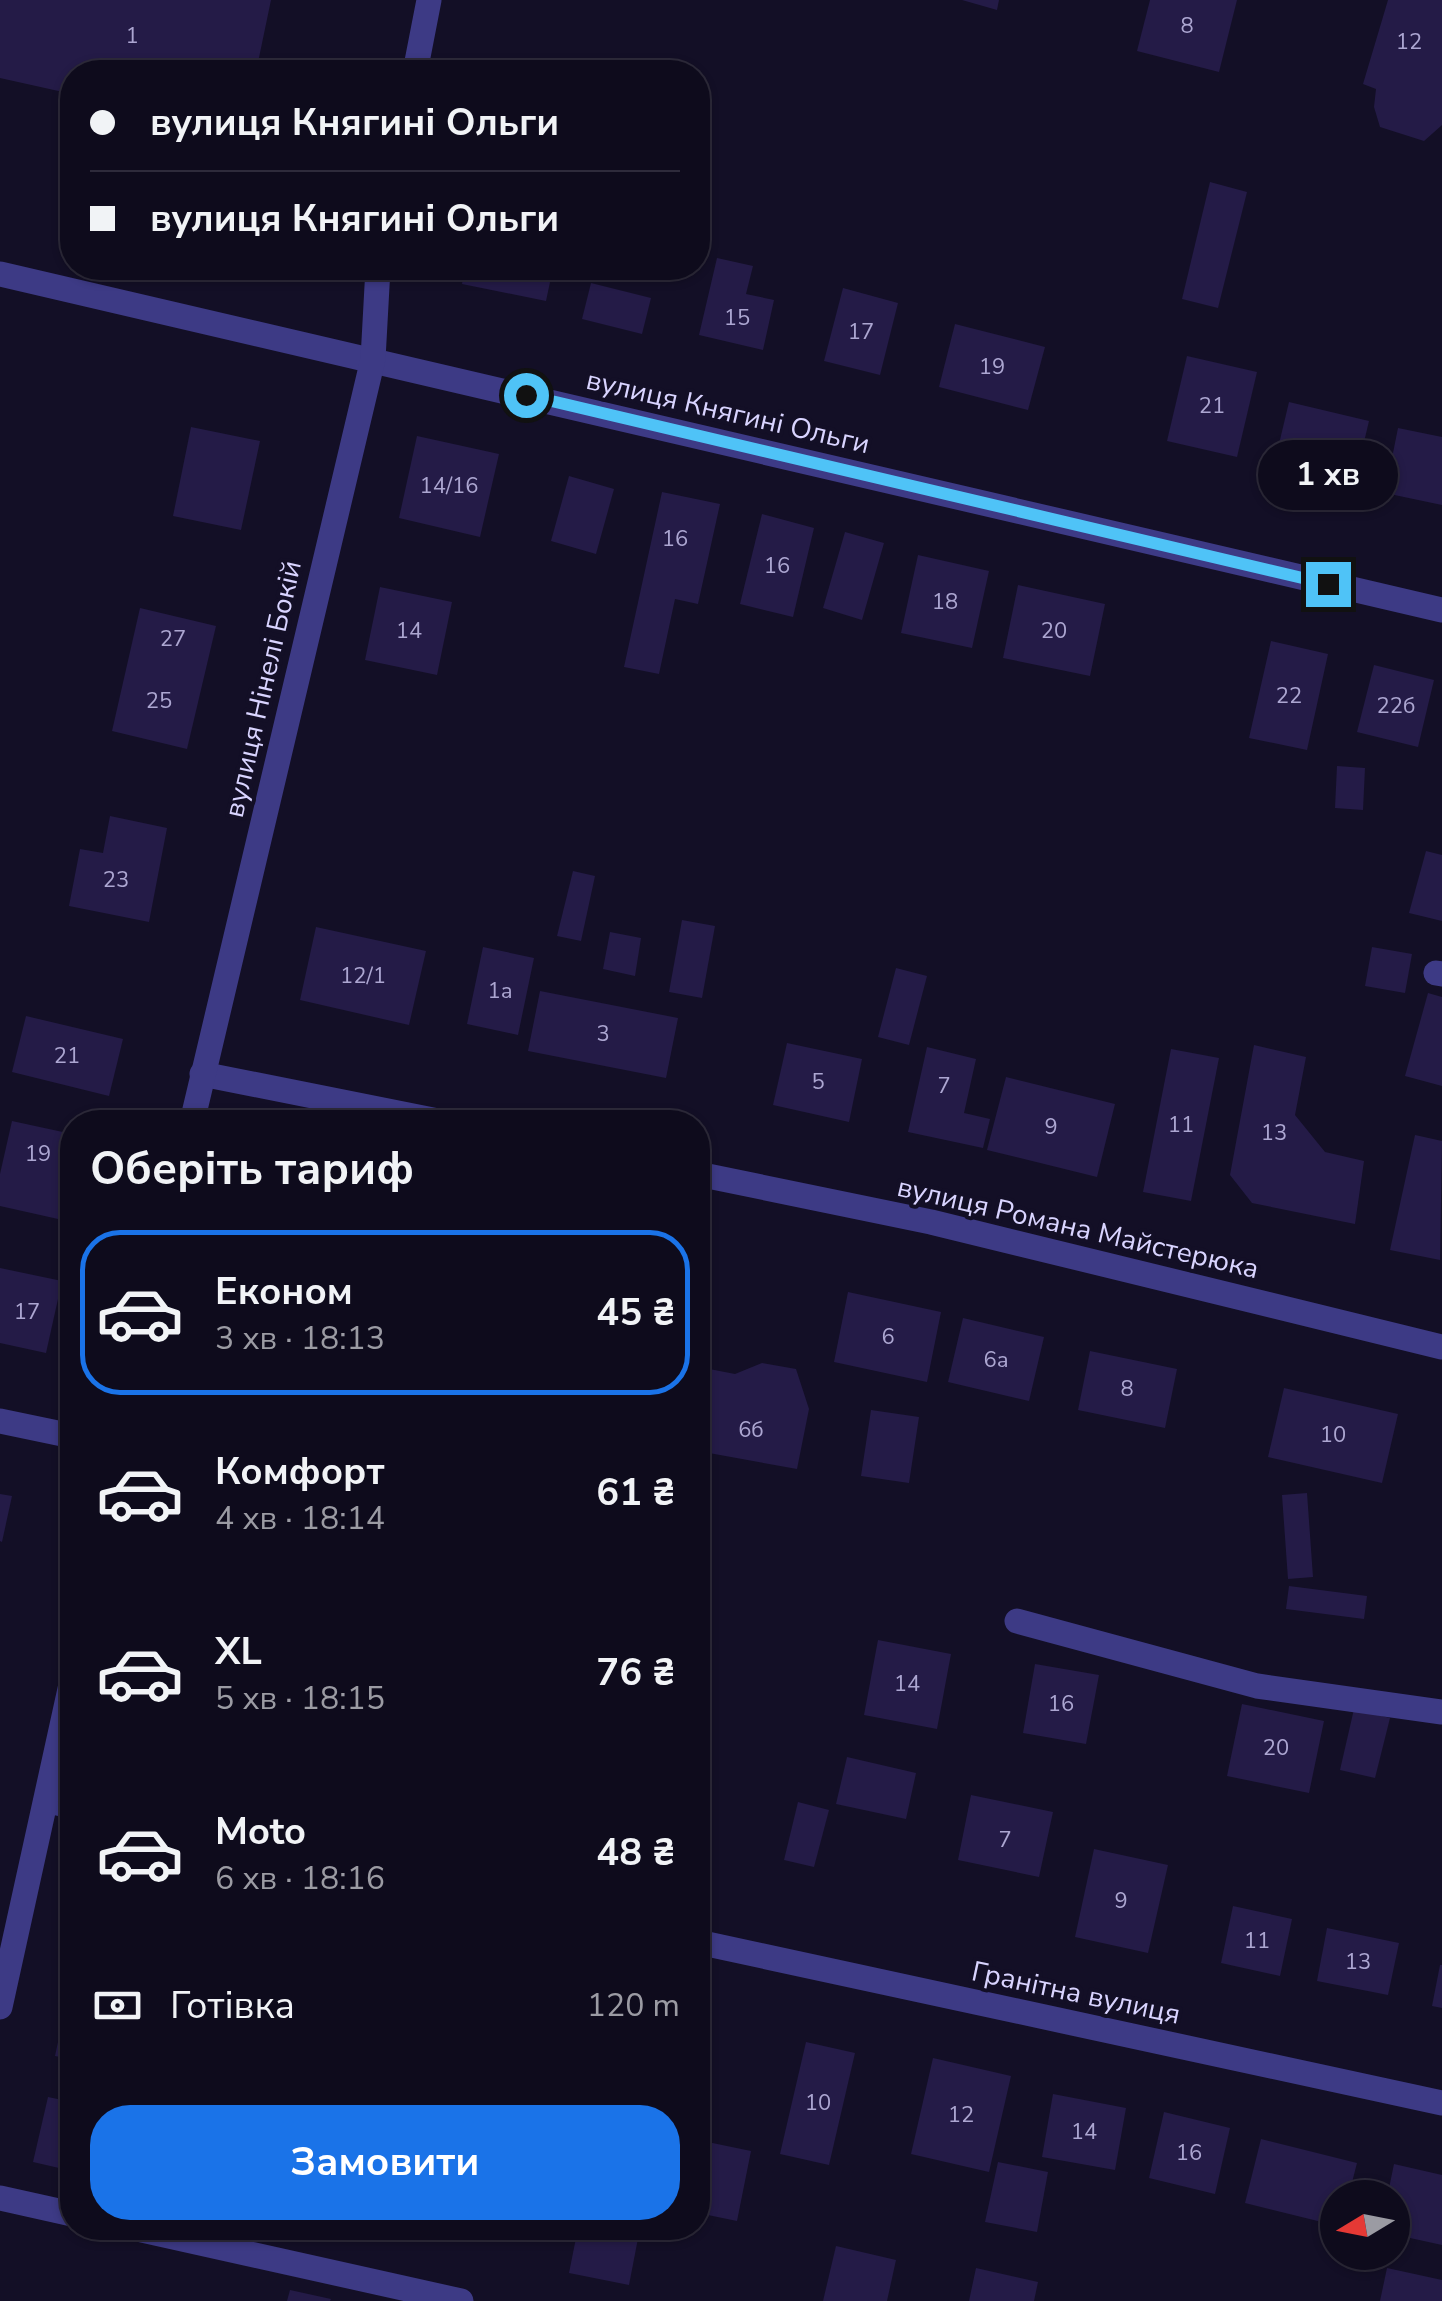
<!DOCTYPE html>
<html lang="uk">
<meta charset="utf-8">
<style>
body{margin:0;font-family:"Nunito Sans",sans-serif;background:#171425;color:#f1f3f6;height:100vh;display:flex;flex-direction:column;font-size:38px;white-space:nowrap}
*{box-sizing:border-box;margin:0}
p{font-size:32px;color:#9b9ba3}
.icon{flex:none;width:55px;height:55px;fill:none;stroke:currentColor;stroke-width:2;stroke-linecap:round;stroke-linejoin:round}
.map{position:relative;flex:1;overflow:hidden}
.side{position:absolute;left:60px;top:1110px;width:650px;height:1130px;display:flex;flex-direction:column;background:#0e0b1c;border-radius:40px;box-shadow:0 2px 8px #0004,0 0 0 2px #2e2b3b}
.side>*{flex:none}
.hud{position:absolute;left:60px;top:60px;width:650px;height:220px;border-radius:40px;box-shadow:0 2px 8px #0004,0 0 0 2px #2e2b3b;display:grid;align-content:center;height:220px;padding:0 30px;background:#0e0b1c}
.needle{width:65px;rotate:260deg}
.fabs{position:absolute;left:1320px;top:2180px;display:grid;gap:20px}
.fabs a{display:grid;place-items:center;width:90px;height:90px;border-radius:50%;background:#0e0b1c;box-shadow:0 2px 8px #0004,0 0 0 2px #2e2b3b;font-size:50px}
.end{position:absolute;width:45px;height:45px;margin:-22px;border:12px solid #4fc3f7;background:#111;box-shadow:0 0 0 5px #111}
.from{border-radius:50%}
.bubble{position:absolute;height:70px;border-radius:35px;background:#0e0b1c;box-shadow:0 2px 8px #0004,0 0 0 2px #2e2b3b;font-size:32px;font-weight:700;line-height:70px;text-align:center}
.hud b{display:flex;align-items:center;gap:35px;height:95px;font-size:38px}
.hud b+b{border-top:2px solid #2e2b3b}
.hud i{width:25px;height:25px;background:#f1f3f6}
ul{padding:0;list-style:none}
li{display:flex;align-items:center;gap:30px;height:165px;margin:0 20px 15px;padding:0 10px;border:5px solid transparent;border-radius:40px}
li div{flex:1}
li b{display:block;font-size:38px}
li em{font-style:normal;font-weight:700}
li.active{border-color:#1a73e8}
li>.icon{width:90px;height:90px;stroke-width:1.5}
h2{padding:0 30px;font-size:45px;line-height:120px}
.pay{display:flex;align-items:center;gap:25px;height:110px;padding:0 30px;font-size:38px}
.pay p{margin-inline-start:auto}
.action{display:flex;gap:20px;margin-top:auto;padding:20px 30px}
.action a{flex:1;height:115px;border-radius:40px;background:#1a73e8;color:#fff;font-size:40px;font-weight:700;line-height:115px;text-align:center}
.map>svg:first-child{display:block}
.building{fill:#241b47}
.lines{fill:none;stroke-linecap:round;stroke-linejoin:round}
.minor{stroke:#3d3a85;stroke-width:25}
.route{stroke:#4fc3f7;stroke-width:12}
.labels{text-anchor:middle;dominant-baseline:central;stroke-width:8;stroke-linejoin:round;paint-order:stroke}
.number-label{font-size:22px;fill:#aca6d1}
.street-label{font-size:28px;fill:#d9d4ff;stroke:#130f26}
</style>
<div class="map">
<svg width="1442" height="2301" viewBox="0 0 1442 2301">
<rect width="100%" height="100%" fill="#130f26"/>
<!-- building -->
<g class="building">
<polygon points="0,0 271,0 256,72 72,72 72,94 0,78"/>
<polygon points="962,0 999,0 997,10"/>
<polygon points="1150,0 1237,0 1219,72 1137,51"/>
<polygon points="1388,0 1442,0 1442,125 1424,141 1380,127 1374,107 1376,89 1363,84"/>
<polygon points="1210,182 1247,192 1218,308 1182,299"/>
<polygon points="717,258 753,266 746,294 774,300 763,350 699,335"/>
<polygon points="465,268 553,268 546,301 462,284"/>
<polygon points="591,283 651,298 642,334 582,319"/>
<polygon points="843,288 898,303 880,375 824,361"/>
<polygon points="955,324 1045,347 1028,410 939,387"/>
<polygon points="1187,356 1257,372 1237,457 1167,441"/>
<polygon points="1289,402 1369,421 1354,484 1274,465"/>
<polygon points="191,427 260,441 241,530 173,516"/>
<polygon points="1398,428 1442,437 1442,505 1385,493"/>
<polygon points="417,436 499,454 480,537 399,518"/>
<polygon points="569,476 614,489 596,554 551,541"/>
<polygon points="662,492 720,504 698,604 675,599 659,674 624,667"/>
<polygon points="762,514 814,528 793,617 740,604"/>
<polygon points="845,532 884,543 862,620 823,608"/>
<polygon points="918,555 989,571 972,648 901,633"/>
<polygon points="1018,585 1105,604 1090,676 1003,658"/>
<polygon points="380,587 452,602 437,675 365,660"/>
<polygon points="140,608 216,626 187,749 112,731"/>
<polygon points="1271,641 1328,654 1307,750 1249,738"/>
<polygon points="1374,665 1434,680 1418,747 1357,732"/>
<polygon points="1337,766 1365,768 1363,810 1335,808"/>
<polygon points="110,816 167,828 149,922 69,906 80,849 103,853"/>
<polygon points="1426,851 1442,855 1442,921 1409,913"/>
<polygon points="573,871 595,876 581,941 557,936"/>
<polygon points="682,920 715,926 702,998 669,992"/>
<polygon points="316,927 426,951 409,1025 300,1000"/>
<polygon points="610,932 641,938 635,976 603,969"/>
<polygon points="483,947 534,958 518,1035 467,1024"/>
<polygon points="1372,947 1412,954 1405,993 1365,986"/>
<polygon points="896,968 927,976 909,1045 878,1037"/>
<polygon points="540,991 678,1018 666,1078 528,1051"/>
<polygon points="1428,993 1442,997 1442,1086 1405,1076"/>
<polygon points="26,1016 123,1039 109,1096 12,1072"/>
<polygon points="787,1043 862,1059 849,1122 773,1105"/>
<polygon points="1254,1045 1306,1057 1295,1115 1325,1152 1364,1161 1355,1224 1252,1203 1230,1175"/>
<polygon points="927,1047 976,1059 964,1113 990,1119 983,1148 908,1132"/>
<polygon points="1171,1049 1219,1058 1191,1201 1143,1192"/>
<polygon points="1006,1077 1115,1104 1097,1177 987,1150"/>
<polygon points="12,1121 72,1134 72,1196 67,1221 0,1206 0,1174"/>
<polygon points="1415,1135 1442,1141 1440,1260 1390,1250"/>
<polygon points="0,1268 62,1281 46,1353 0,1343"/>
<polygon points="848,1292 941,1312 927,1382 834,1362"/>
<polygon points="963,1318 1044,1337 1029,1401 948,1382"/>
<polygon points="1090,1351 1177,1369 1165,1428 1078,1410"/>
<polygon points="762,1363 796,1369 809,1409 797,1469 698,1451 699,1367 735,1374"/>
<polygon points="1284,1388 1398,1414 1382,1483 1268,1457"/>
<polygon points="871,1410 919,1417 909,1483 861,1476"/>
<polygon points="1307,1493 1313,1577 1288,1579 1282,1495"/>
<polygon points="0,1494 12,1496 2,1542 0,1541"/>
<polygon points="1289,1586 1367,1596 1364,1619 1286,1609"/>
<polygon points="878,1640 951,1654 937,1729 864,1715"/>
<polygon points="1035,1664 1099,1675 1086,1744 1023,1733"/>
<polygon points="1242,1704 1324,1721 1309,1793 1227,1776"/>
<polygon points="1354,1709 1390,1718 1375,1778 1340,1770"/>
<polygon points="847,1757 916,1773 906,1819 836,1804"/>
<polygon points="698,1758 710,1761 699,1809 698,1809"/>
<polygon points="971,1795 1053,1812 1039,1877 958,1860"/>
<polygon points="798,1802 829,1810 814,1867 784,1860"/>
<polygon points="1094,1849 1168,1865 1148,1953 1075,1937"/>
<polygon points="1233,1906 1292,1919 1280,1976 1221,1963"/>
<polygon points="1327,1928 1399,1943 1388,1995 1317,1981"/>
<polygon points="1440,1965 1442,1965 1442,2008 1432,2006"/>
<polygon points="67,2000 72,2001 72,2059 55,2056"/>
<polygon points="806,2042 855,2053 829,2165 780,2154"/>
<polygon points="933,2058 1011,2076 989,2172 911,2154"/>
<polygon points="698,2061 707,2064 699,2098 698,2098"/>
<polygon points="1053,2094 1126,2108 1115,2170 1042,2157"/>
<polygon points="48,2097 72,2102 72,2171 33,2162"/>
<polygon points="1164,2112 1230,2128 1215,2194 1149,2178"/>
<polygon points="1261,2139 1357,2163 1348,2198 1338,2198 1338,2226 1245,2203"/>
<polygon points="698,2140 751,2151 737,2221 698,2213"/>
<polygon points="998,2162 1048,2172 1037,2232 985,2222"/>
<polygon points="1394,2164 1442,2175 1442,2245 1392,2234 1392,2198 1387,2198"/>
<polygon points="578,2228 640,2228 629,2285 569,2273"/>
<polygon points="836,2246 896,2260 887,2301 823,2301"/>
<polygon points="976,2268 1038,2282 1034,2301 969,2301"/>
<polygon points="1387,2268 1442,2280 1442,2301 1380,2301"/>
<polygon points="290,2290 331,2299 330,2301 287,2301"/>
</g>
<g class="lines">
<!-- minor -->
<g class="minor">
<polyline points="415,72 429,0"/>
<polyline points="0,274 1442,610"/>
<polyline points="1436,973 1442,974"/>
<polyline points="202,1074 443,1122"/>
<polyline points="192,1122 373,359 378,268"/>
<polyline points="698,1174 931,1222 1442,1347"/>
<polyline points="0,1421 72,1436"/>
<polyline points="1017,1621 1257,1686 1442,1712"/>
<polyline points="47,1801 72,1806"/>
<polyline points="698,1942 1442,2103"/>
<polyline points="0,2007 72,1680"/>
<polyline points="0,2198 72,2214"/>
<polyline points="133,2228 461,2301"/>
</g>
</g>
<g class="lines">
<!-- route -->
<polyline class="route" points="526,395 1328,584"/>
</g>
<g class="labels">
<!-- number labels -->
<g class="number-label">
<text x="1187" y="26">8</text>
<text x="132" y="36">1</text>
<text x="1409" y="42">12</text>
<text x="737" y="318">15</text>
<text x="861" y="332">17</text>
<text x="992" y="367">19</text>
<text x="1212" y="406">21</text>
<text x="449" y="486">14/16</text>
<text x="675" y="539">16</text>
<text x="777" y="566">16</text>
<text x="945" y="602">18</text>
<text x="409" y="631">14</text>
<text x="1054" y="631">20</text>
<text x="173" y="639">27</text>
<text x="1289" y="696">22</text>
<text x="159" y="701">25</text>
<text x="1396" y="706">22б</text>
<text x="116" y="880">23</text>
<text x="363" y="976">12/1</text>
<text x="500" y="991">1а</text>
<text x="603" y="1034">3</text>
<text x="67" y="1056">21</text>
<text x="818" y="1082">5</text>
<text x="944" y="1086">7</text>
<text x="1181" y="1125">11</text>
<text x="1051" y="1127">9</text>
<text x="1274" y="1133">13</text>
<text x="38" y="1154">19</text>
<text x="27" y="1312">17</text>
<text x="888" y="1337">6</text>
<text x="996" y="1360">6а</text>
<text x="1127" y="1389">8</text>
<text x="751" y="1430">6б</text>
<text x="1333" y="1435">10</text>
<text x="907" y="1684">14</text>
<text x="1061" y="1704">16</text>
<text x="1276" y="1748">20</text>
<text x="1005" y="1840">7</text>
<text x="1121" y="1901">9</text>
<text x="1257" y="1941">11</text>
<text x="1358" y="1962">13</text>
<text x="818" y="2103">10</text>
<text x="961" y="2115">12</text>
<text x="1084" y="2132">14</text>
<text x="1189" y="2153">16</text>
</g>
<!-- street labels -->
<g class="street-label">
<text transform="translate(728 412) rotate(13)">вулиця Княгині Ольги</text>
<text transform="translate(263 689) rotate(-77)">вулиця Нінелі Бокій</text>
<text transform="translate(1078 1228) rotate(13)">вулиця Романа Майстерюка</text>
<text transform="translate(1076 1993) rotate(12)">Гранітна вулиця</text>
</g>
</g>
</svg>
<div class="fabs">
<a><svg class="needle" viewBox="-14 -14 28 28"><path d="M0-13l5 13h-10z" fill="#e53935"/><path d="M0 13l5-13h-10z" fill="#9b9ba3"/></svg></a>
</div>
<i class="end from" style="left:526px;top:395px"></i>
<i class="end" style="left:1328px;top:584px"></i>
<div class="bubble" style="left:1258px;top:440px;width:140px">1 хв</div>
<div class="hud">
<b><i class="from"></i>вулиця Княгині Ольги</b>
<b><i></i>вулиця Княгині Ольги</b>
</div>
<section class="side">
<h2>Оберіть тариф</h2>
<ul>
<li class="active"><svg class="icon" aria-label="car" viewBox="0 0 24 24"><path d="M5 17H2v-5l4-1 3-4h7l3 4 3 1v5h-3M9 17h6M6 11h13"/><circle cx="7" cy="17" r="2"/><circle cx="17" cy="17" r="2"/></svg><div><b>Економ</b><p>3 хв · 18:13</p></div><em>45 ₴</em></li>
<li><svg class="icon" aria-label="car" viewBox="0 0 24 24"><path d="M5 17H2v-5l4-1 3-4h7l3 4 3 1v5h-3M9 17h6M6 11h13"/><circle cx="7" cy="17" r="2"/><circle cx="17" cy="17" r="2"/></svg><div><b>Комфорт</b><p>4 хв · 18:14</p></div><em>61 ₴</em></li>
<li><svg class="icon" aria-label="car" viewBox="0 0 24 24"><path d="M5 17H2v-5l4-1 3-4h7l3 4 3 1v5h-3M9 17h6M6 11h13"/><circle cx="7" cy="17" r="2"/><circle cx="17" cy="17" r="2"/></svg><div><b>XL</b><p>5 хв · 18:15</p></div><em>76 ₴</em></li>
<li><svg class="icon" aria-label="car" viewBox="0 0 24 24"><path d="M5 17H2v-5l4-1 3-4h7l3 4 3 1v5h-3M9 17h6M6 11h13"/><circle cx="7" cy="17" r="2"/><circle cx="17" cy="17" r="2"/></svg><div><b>Moto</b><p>6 хв · 18:16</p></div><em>48 ₴</em></li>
</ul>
<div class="pay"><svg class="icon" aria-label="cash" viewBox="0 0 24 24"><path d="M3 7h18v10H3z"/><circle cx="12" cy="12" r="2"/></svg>Готівка<p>120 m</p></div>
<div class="action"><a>Замовити</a></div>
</section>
</div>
